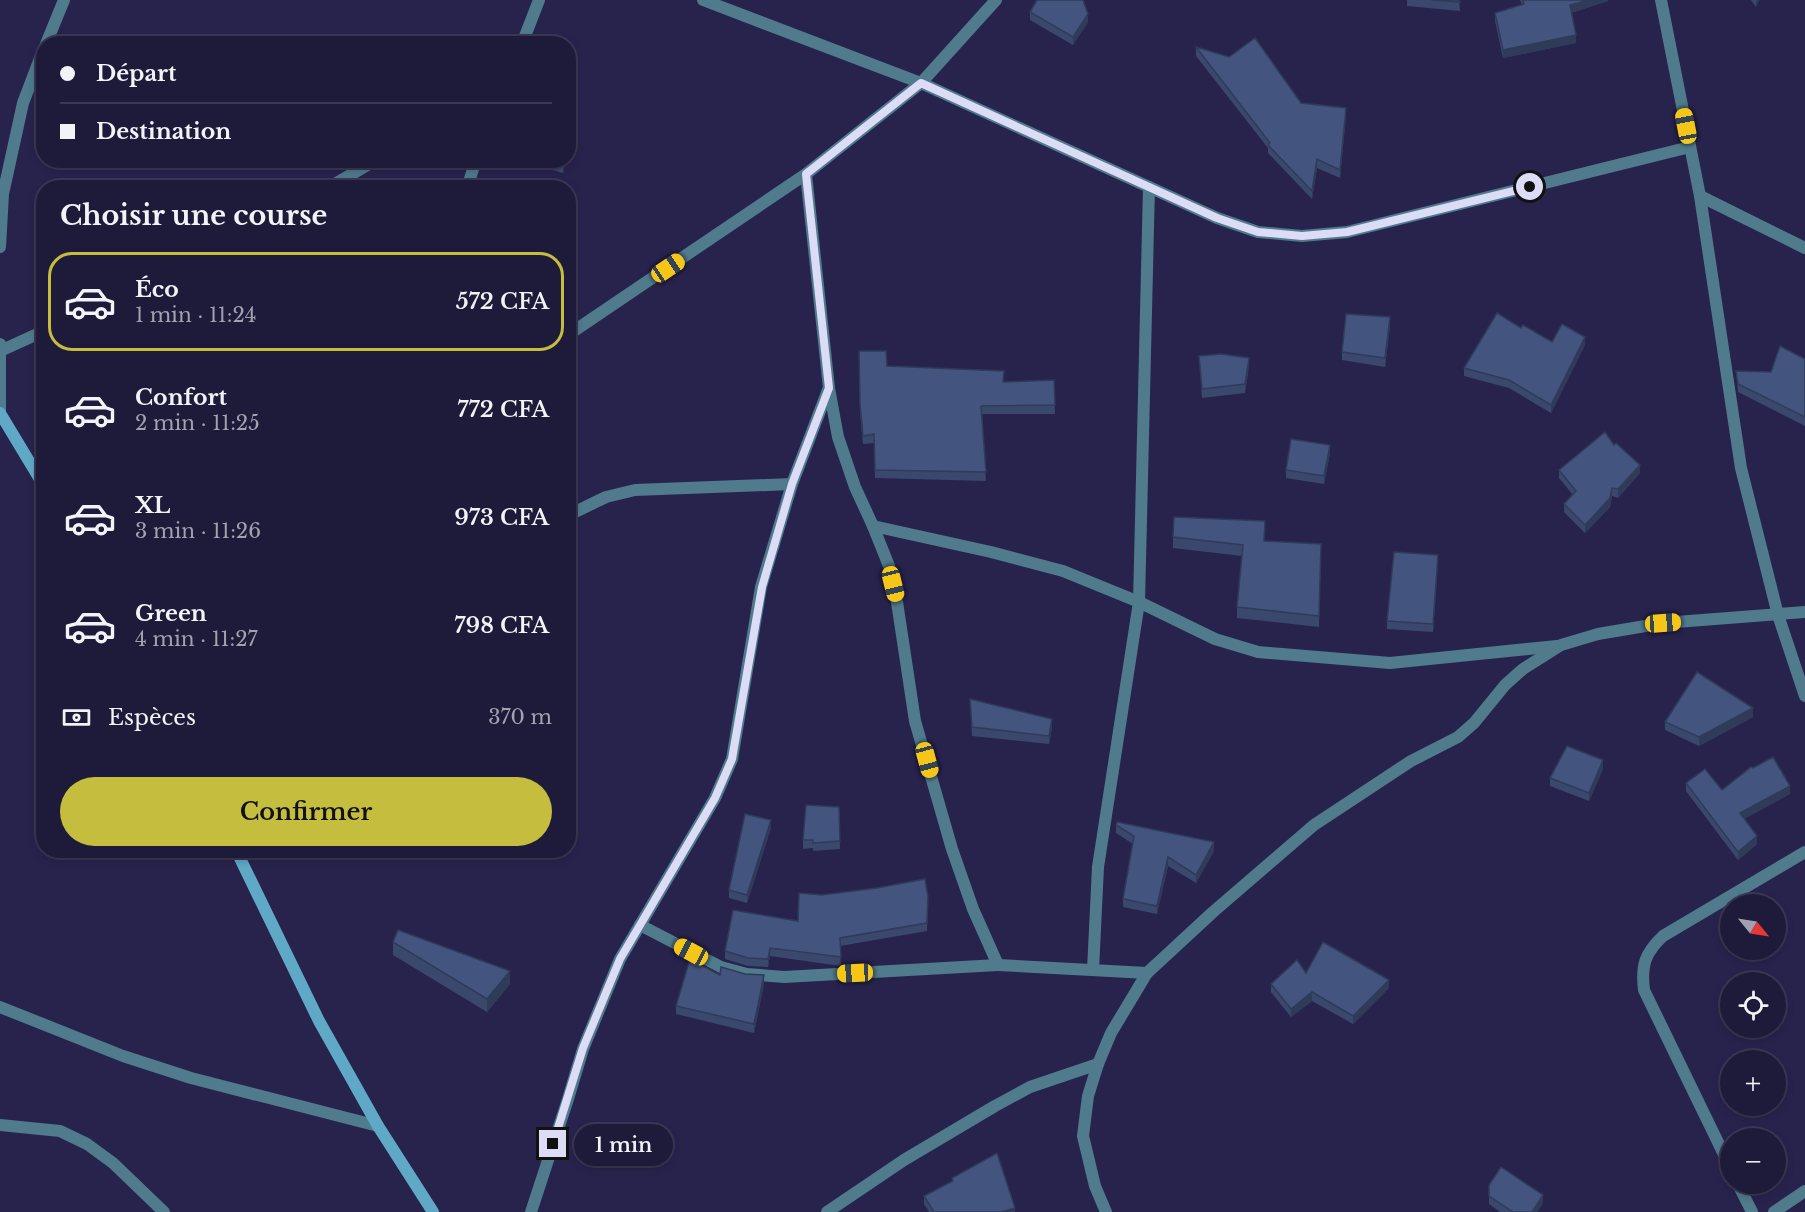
<!DOCTYPE html>
<html lang="fr">
<meta charset="utf-8">
<style>
body{margin:0;font-family:"Libre Baskerville",serif;background:#262342;color:#f1f3f6;height:100vh;display:flex;flex-direction:column;font-size:22px;white-space:nowrap}
*{box-sizing:border-box;margin:0}
p{font-size:20px;color:#a1a1af}
.icon{flex:none;width:33px;height:33px;fill:none;stroke:currentColor;stroke-width:2;stroke-linecap:round;stroke-linejoin:round}
.map{position:relative;flex:1;overflow:hidden}
.details{position:absolute;left:36px;top:180px;width:540px;height:678px;display:flex;flex-direction:column;background:#1e1a3a;border-radius:24px;box-shadow:0 3px 9px #0003,0 0 0 2px #3c3854}
.details>*{flex:none}
.banner{position:absolute;left:36px;top:36px;width:540px;height:132px;border-radius:24px;box-shadow:0 3px 9px #0003,0 0 0 2px #3c3854;display:grid;align-content:center;height:132px;padding:0 24px;background:#1e1a3a}
.needle{width:39px;rotate:120deg}
.controls{position:absolute;left:1720px;top:894px;display:grid;gap:12px}
.controls a{display:grid;place-items:center;width:66px;height:66px;border-radius:50%;background:#1e1a3a;box-shadow:0 3px 9px #0003,0 0 0 2px #3c3854;font-size:30px}
.end{position:absolute;width:27px;height:27px;margin:-14px;border:8px solid #dddcf7;background:#111;box-shadow:0 0 0 3px #111}
.from{border-radius:50%}
.bubble{position:absolute;height:42px;border-radius:21px;background:#1e1a3a;box-shadow:0 3px 9px #0003,0 0 0 2px #3c3854;font-size:20px;font-weight:600;line-height:42px;text-align:center}
.car{position:absolute;width:18px;height:36px;margin:-18px -9px;border-radius:8px;box-shadow:0 0 4px 2px #0007;background:linear-gradient(#f5c518 24%,#345 0 40%,#f5c518 0 76%,#345 0 86%,#f5c518 0)}
.banner b{display:flex;align-items:center;gap:21px;height:57px;font-size:22px}
.banner b+b{border-top:2px solid #3c3854}
.banner i{width:15px;height:15px;background:#f1f3f6}
ul{padding:0;list-style:none}
li{display:flex;align-items:center;gap:18px;height:99px;margin:0 12px 9px;padding:0 12px;border:3px solid transparent;border-radius:24px}
li div{flex:1}
li b{display:block;font-size:22px}
li em{font-style:normal;font-weight:600}
li.active{border-color:#c4bd3e}
li>.icon{width:54px;height:54px;stroke-width:1.5}
h2{padding:0 24px;font-size:27px;line-height:72px}
.pay{display:flex;align-items:center;gap:15px;height:66px;padding:0 24px;font-size:22px}
.pay p{margin-inline-start:auto}
.action{display:flex;gap:12px;margin-top:auto;padding:12px 24px}
.action a{flex:1;height:69px;border-radius:36px;background:#c4bd3e;color:#111;font-size:24px;font-weight:600;line-height:69px;text-align:center}
.map>svg:first-child{display:block}
.lines{fill:none;stroke-linecap:round;stroke-linejoin:round}
.street{stroke:#4f7b8d;stroke-width:12}
.secondary{stroke:#5fa9c6;stroke-width:12}
.wall{fill:#3a486d}
.shaded-wall{fill:#2f3b59}
.building{fill:#43547f;stroke:#2f3b59;stroke-width:1.5}
.route{stroke:#dddcf7;stroke-width:8}
</style>
<div class="map">
<svg width="1805" height="1212" viewBox="0 0 1805 1212">
<rect width="100%" height="100%" fill="#28234d"/>
<g class="lines">
<!-- street -->
<g class="street">
<polyline points="703,0 921,83 1217,218 1258,232 1302,236 1347,232 1690,147"/>
<polyline points="1661,0 1700,196 1741,468 1778,615 1805,696"/>
<polyline points="46,44 64,0"/>
<polyline points="522,44 539,0"/>
<polyline points="806,174 829,388 838,437 855,487 873,526 889,566 897,602 915,721 952,849 973,909 998,965 1147,973"/>
<polyline points="328,188 376,160"/>
<polyline points="467,188 476,160"/>
<polyline points="1700,196 1805,248"/>
<polyline points="0,247 3,194 23,103 44,48"/>
<polyline points="568,335 806,174 921,83 996,0"/>
<polyline points="0,344 0,418"/>
<polyline points="0,351 44,331"/>
<polyline points="568,517 573,513 606,497 635,490 792,484"/>
<polyline points="873,526 991,552 1063,571 1139,602 1215,639 1258,652 1390,663 1557,646"/>
<polyline points="640,925 721,967 747,974 784,977 998,965"/>
<polyline points="1093,970 1098,867 1139,602 1149,187"/>
<polyline points="0,1007 123,1056 191,1078 378,1126"/>
<polyline points="1098,1064 1088,1096 1083,1136 1095,1186 1106,1212"/>
<polyline points="0,1125 60,1131 87,1144 113,1163 164,1212"/>
<path d="M1731,1169L1644,990C1641,965 1645,953 1663,936L1805,852"/>
<polyline points="1738,1184 1752,1212"/>
<polyline points="531,1212 568,1099 583,1049 620,959 715,798 732,759 761,587 792,484 828,390"/>
<polyline points="827,1212 904,1160 995,1106 1030,1087 1098,1064 1111,1033 1147,973 1213,912 1314,825 1411,761 1458,737 1474,723 1505,685 1523,669 1561,645 1598,634 1663,623 1805,612"/>
<polyline points="1774,1212 1805,1191"/>
</g>
<!-- secondary -->
<g class="secondary">
<polyline points="0,413 44,486"/>
<polyline points="236,850 319,1021 378,1126 433,1212"/>
</g>
</g>
<!-- wall -->
<g class="wall">
<polygon points="1407,0 1459,0 1460,11 1407,6"/>
<polygon points="1520,0 1608,0 1608,1 1571,13 1576,43 1503,58 1495,21 1495,13 1522,5"/>
<polygon points="1751,0 1759,0 1756,7"/>
<polygon points="1030,12 1088,22 1073,45 1030,20"/>
<polygon points="1196,47 1301,103 1346,116 1340,178 1317,168 1312,199 1268,153 1268,148 1196,56"/>
<polygon points="517,160 566,160 563,173"/>
<polygon points="1390,325 1385,367 1342,360 1342,352"/>
<polygon points="1521,328 1552,342 1585,345 1551,413 1509,388 1464,376 1464,368"/>
<polygon points="859,351 887,366 1004,382 1054,380 1055,414 982,414 986,481 875,478 874,443 863,444 860,412"/>
<polygon points="1199,356 1249,366 1245,393 1202,398"/>
<polygon points="1805,359 1805,426 1738,392 1736,371 1771,372"/>
<polygon points="1614,445 1640,473 1618,498 1612,496 1610,507 1585,533 1564,512 1564,504 1573,495 1559,478 1559,470"/>
<polygon points="1330,453 1324,484 1286,478 1286,470"/>
<polygon points="1173,537 1321,544 1319,627 1237,618 1237,607 1242,556 1173,548"/>
<polygon points="1438,563 1433,632 1387,629 1387,621"/>
<polygon points="970,699 1052,728 1049,744 972,736"/>
<polygon points="1753,717 1699,746 1665,730 1665,722"/>
<polygon points="1603,769 1589,801 1550,786 1550,778"/>
<polygon points="1686,783 1722,790 1790,794 1744,819 1757,844 1738,860 1686,791"/>
<polygon points="839,807 840,849 813,851 813,848 803,849 803,840"/>
<polygon points="1116,825 1214,851 1196,883 1168,866 1157,914 1123,907 1123,899 1133,844 1116,833"/>
<polygon points="771,828 747,903 729,898 729,890"/>
<polygon points="822,895 928,897 927,931 840,946 841,966 770,956 768,967 748,966 725,959 725,951 798,921"/>
<polygon points="393,942 510,984 487,1012 393,955"/>
<polygon points="1306,973 1389,988 1353,1024 1312,1001 1291,1017 1271,992 1271,984"/>
<polygon points="764,984 754,1033 676,1014 676,1006"/>
<polygon points="952,1178 1015,1212 929,1212 924,1204 924,1196 952,1181"/>
<polygon points="1489,1185 1543,1203 1537,1212 1500,1212 1489,1204"/>
</g>
<!-- shaded-wall -->
<g class="shaded-wall">
<polygon points="1584,0 1608,0 1608,1 1570,13 1570,5"/>
<polygon points="1756,0 1759,0 1756,7"/>
<polygon points="1088,14 1088,22 1073,45 1073,37"/>
<polygon points="1576,35 1576,43 1503,58 1503,50"/>
<polygon points="1346,108 1346,116 1340,178 1340,170"/>
<polygon points="571,131 571,139 568,148 568,140"/>
<polygon points="1317,159 1317,168 1312,199 1312,191"/>
<polygon points="564,160 566,160 563,173 563,165"/>
<polygon points="1390,317 1390,325 1385,367 1385,358"/>
<polygon points="1585,337 1585,345 1551,413 1551,405"/>
<polygon points="1249,358 1249,366 1245,393 1245,384"/>
<polygon points="1330,445 1330,453 1324,484 1324,476"/>
<polygon points="1640,465 1640,473 1618,498 1618,489"/>
<polygon points="1612,488 1612,496 1610,507 1585,533 1585,525"/>
<polygon points="1438,555 1438,563 1433,632 1433,624"/>
<polygon points="1753,708 1753,717 1699,746 1699,737"/>
<polygon points="1052,719 1052,728 1049,744 1049,736"/>
<polygon points="1603,760 1603,769 1589,801 1589,793"/>
<polygon points="1790,786 1790,794 1740,821 1740,813"/>
<polygon points="771,820 771,828 747,903 747,895"/>
<polygon points="1757,836 1757,844 1738,860 1738,852"/>
<polygon points="1214,842 1214,851 1196,883 1196,875"/>
<polygon points="1168,857 1168,866 1157,914 1157,906"/>
<polygon points="770,948 770,956 768,967 768,959"/>
<polygon points="510,971 510,984 487,1012 487,999"/>
<polygon points="764,975 764,984 754,1033 754,1024"/>
<polygon points="1389,980 1389,988 1353,1024 1353,1016"/>
<polygon points="1312,992 1312,1001 1291,1017 1291,1009"/>
<polygon points="1543,1195 1543,1203 1537,1212 1532,1212"/>
<polygon points="1015,1208 1015,1212 1001,1212"/>
</g>
<!-- building -->
<g class="building">
<polygon points="1037,0 1083,0 1088,14 1073,37 1030,12"/>
<polygon points="1431,0 1459,0 1460,2"/>
<polygon points="1523,0 1584,0 1582,1 1582,2 1570,5 1576,35 1503,50 1495,13 1524,4"/>
<polygon points="1255,38 1301,103 1346,108 1340,170 1317,159 1312,191 1268,145 1270,143 1196,47 1229,57"/>
<polygon points="546,160 564,160 563,165"/>
<polygon points="1497,313 1521,328 1523,325 1552,342 1562,324 1585,337 1551,405 1509,380 1464,368"/>
<polygon points="1346,314 1390,317 1385,358 1342,352"/>
<polygon points="1780,346 1805,359 1805,417 1738,384 1736,371 1771,372"/>
<polygon points="859,351 886,351 887,366 1004,371 1003,382 1054,380 1055,405 981,406 986,472 875,470 874,434 863,436 860,404"/>
<polygon points="1221,354 1249,358 1245,384 1202,389 1199,356"/>
<polygon points="1605,432 1614,445 1616,443 1640,465 1618,489 1612,488 1610,498 1585,525 1564,504 1576,491 1559,470"/>
<polygon points="1291,439 1330,445 1324,476 1286,470"/>
<polygon points="1174,517 1265,521 1264,541 1321,544 1319,616 1237,607 1243,545 1173,537"/>
<polygon points="1394,552 1438,555 1433,624 1387,621"/>
<polygon points="1697,672 1753,708 1699,737 1665,722"/>
<polygon points="970,699 1052,719 1049,736 972,727"/>
<polygon points="1567,746 1603,760 1589,793 1550,778"/>
<polygon points="1773,757 1790,786 1740,813 1757,836 1738,852 1686,783 1705,769 1722,790 1751,767 1753,768"/>
<polygon points="806,805 839,807 840,841 813,843 813,840 803,840"/>
<polygon points="745,814 771,820 747,895 729,890"/>
<polygon points="1117,822 1214,842 1196,875 1168,857 1157,906 1123,899 1134,836 1116,825"/>
<polygon points="925,879 928,897 927,923 840,938 841,957 770,948 768,959 748,958 725,951 733,910 798,921 799,893 822,895 877,888"/>
<polygon points="398,930 510,971 487,999 393,942"/>
<polygon points="1323,942 1389,980 1353,1016 1312,992 1291,1009 1271,984 1297,960 1306,973"/>
<polygon points="690,959 720,975 721,967 745,974 764,975 754,1024 676,1006"/>
<polygon points="997,1153 1015,1208 1001,1212 934,1212 924,1196 953,1181 952,1178"/>
<polygon points="1501,1167 1543,1195 1532,1212 1513,1212 1489,1196 1489,1185"/>
</g>
<g class="lines">
<!-- route -->
<polyline class="route" points="553,1144 583,1048 620,959 715,798 732,759 762,587 792,484 829,388 806,174 921,83 1217,218 1258,232 1302,236 1347,232 1530,187"/>
</g>
</svg>
<div class="controls">
<a><svg class="needle" viewBox="-14 -14 28 28"><path d="M0-13l5 13h-10z" fill="#e53935"/><path d="M0 13l5-13h-10z" fill="#a1a1af"/></svg></a>
<a><svg class="icon" aria-label="locate" viewBox="0 0 24 24"><circle cx="12" cy="12" r="6"/><path d="M12 2v4M12 18v4M2 12h4M18 12h4"/></svg></a>
<a>+</a>
<a>−</a>
</div>
<i class="end from" style="left:1530px;top:187px"></i>
<i class="end" style="left:553px;top:1144px"></i>
<div class="bubble" style="left:574px;top:1124px;width:99px">1 min</div>
<i class="car" style="left:1686px;top:126px;rotate:349deg"></i>
<i class="car" style="left:668px;top:268px;rotate:56deg"></i>
<i class="car" style="left:893px;top:584px;rotate:166deg"></i>
<i class="car" style="left:1663px;top:623px;rotate:86deg"></i>
<i class="car" style="left:927px;top:760px;rotate:165deg"></i>
<i class="car" style="left:691px;top:952px;rotate:298deg"></i>
<i class="car" style="left:855px;top:973px;rotate:267deg"></i>
<div class="banner">
<b><i class="from"></i>Départ</b>
<b><i></i>Destination</b>
</div>
<section class="details">
<h2>Choisir une course</h2>
<ul>
<li class="active"><svg class="icon" aria-label="car" viewBox="0 0 24 24"><path d="M5 17H2v-5l4-1 3-4h7l3 4 3 1v5h-3M9 17h6M6 11h13"/><circle cx="7" cy="17" r="2"/><circle cx="17" cy="17" r="2"/></svg><div><b>Éco</b><p>1 min · 11:24</p></div><em>572 CFA</em></li>
<li><svg class="icon" aria-label="car" viewBox="0 0 24 24"><path d="M5 17H2v-5l4-1 3-4h7l3 4 3 1v5h-3M9 17h6M6 11h13"/><circle cx="7" cy="17" r="2"/><circle cx="17" cy="17" r="2"/></svg><div><b>Confort</b><p>2 min · 11:25</p></div><em>772 CFA</em></li>
<li><svg class="icon" aria-label="car" viewBox="0 0 24 24"><path d="M5 17H2v-5l4-1 3-4h7l3 4 3 1v5h-3M9 17h6M6 11h13"/><circle cx="7" cy="17" r="2"/><circle cx="17" cy="17" r="2"/></svg><div><b>XL</b><p>3 min · 11:26</p></div><em>973 CFA</em></li>
<li><svg class="icon" aria-label="car" viewBox="0 0 24 24"><path d="M5 17H2v-5l4-1 3-4h7l3 4 3 1v5h-3M9 17h6M6 11h13"/><circle cx="7" cy="17" r="2"/><circle cx="17" cy="17" r="2"/></svg><div><b>Green</b><p>4 min · 11:27</p></div><em>798 CFA</em></li>
</ul>
<div class="pay"><svg class="icon" aria-label="cash" viewBox="0 0 24 24"><path d="M3 7h18v10H3z"/><circle cx="12" cy="12" r="2"/></svg>Espèces<p>370 m</p></div>
<div class="action"><a>Confirmer</a></div>
</section>
</div>
